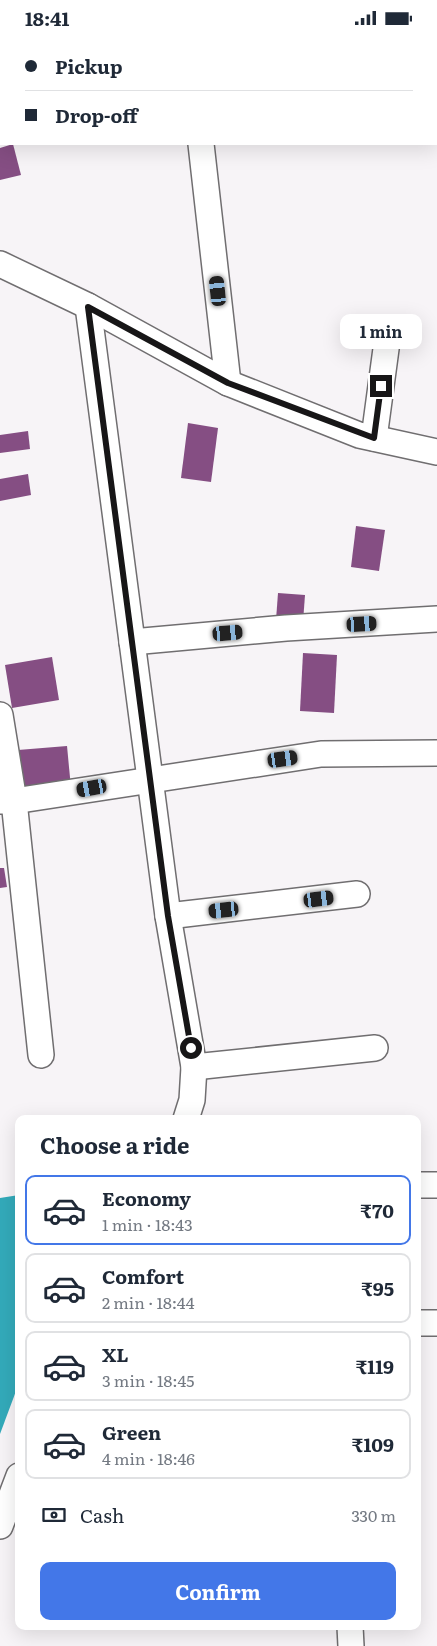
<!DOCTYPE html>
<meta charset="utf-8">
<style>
body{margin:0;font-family:Literata,serif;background:#f6f6f7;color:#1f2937;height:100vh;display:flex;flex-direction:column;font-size:19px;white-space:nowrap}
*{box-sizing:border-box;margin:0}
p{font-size:16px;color:#747a83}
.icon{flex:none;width:28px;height:28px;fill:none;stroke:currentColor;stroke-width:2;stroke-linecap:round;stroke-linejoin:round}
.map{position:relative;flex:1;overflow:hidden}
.side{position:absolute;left:15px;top:1080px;width:406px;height:515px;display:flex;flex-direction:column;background:#fff;border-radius:10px;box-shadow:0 5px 20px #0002}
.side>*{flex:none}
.hud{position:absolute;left:0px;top:0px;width:438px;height:110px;box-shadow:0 5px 20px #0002;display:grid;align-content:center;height:110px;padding:0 25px;background:#fff}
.end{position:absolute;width:22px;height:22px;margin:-11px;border:6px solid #171617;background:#fff;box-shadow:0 0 0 2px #fff}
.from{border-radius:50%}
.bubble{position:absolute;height:35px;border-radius:10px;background:#fff;box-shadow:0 5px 20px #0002;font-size:16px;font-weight:700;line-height:35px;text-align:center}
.car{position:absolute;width:15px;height:30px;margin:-15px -8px;border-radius:6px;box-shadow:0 0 4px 1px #0007;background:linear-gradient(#222 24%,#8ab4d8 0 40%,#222 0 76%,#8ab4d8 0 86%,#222 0)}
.hud b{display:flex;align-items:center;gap:18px;height:48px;font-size:19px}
.hud b+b{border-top:1px solid #e0e1e3}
.hud i{width:12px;height:12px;background:#1f2937}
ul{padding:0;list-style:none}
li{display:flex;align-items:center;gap:15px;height:70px;margin:0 10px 8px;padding:0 15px;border:2px solid #e0e1e3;border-radius:10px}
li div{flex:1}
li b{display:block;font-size:19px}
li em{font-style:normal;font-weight:700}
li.current{border-color:#4377e8}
li>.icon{width:45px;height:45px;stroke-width:1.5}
h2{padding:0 25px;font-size:22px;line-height:60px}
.pay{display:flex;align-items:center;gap:12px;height:55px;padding:0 25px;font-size:19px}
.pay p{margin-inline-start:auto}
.button{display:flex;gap:10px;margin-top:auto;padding:10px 25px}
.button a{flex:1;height:58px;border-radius:10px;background:#4377e8;color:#fff;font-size:20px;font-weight:700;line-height:58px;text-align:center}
.status{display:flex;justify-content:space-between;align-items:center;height:35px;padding:0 25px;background:#fff;direction:ltr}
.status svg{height:14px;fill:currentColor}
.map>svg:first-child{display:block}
.water{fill:#33aaba}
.building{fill:#854e83}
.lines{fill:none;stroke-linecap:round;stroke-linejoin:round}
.street-casing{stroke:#706e70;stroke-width:28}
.street{stroke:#fff;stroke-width:25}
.route{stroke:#171617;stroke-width:6}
</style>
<div class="status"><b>18:41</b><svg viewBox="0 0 49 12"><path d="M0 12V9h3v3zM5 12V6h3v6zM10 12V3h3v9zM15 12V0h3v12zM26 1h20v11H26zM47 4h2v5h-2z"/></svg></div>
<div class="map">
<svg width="437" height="1611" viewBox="0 0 437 1611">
<rect width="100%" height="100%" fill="#f7f4f7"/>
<!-- water -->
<polygon class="water" points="19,1160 19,1348 0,1399 0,1163"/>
<!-- building -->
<g class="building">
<polygon points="13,109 21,140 0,145 0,113"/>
<polygon points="188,388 218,393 211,447 181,443"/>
<polygon points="28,396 30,414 0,418 0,400"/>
<polygon points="28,439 31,460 0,466 0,444"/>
<polygon points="356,491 385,495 379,536 351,532"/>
<polygon points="278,558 305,560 303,587 276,585"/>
<polygon points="303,618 337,620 334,678 300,676"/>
<polygon points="52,622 59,665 12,673 5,630"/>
<polygon points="67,711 71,753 21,757 18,715"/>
<polygon points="0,833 4,833 7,852 0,853"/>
</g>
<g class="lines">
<!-- street casing -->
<g class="street-casing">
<g id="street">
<polyline points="188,0 189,1"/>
<polyline points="201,109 228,348"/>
<polyline points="0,229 88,271 228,348 359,400 437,417"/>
<polyline points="88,271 168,881 194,1032 192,1065 186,1084"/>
<polyline points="374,403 388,299"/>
<polyline points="132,607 286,593 437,584"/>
<polyline points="0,680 14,766 41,1020"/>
<polyline points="0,766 14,766 321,719 437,718"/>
<polyline points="168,881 357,859"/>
<polyline points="194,1032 375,1013"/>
<polyline points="418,1150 437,1150"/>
<polyline points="418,1288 437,1288"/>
<polyline points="0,1491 19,1441"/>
<polyline points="350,1591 351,1611"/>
</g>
</g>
<!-- street -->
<use href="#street" class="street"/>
</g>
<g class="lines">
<!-- route -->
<polyline class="route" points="191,1013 168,881 88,272 228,348 374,403 381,351"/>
</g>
</svg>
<i class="end from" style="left:191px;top:1013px"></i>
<i class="end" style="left:381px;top:351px"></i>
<div class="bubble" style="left:340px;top:279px;width:82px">1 min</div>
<i class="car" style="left:218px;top:256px;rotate:354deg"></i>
<i class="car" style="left:362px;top:589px;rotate:87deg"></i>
<i class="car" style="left:228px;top:598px;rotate:85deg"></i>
<i class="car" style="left:283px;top:724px;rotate:82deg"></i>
<i class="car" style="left:92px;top:753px;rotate:260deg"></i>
<i class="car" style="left:319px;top:864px;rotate:83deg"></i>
<i class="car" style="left:224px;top:875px;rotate:264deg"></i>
<div class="hud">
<b><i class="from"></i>Pickup</b>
<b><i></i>Drop-off</b>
</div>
<section class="side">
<h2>Choose a ride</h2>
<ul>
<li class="current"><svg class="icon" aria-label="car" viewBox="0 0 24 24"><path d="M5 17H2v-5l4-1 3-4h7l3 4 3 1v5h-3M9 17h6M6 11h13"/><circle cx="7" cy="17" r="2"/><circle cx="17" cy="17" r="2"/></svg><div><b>Economy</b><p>1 min · 18:43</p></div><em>₹70</em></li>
<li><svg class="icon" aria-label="car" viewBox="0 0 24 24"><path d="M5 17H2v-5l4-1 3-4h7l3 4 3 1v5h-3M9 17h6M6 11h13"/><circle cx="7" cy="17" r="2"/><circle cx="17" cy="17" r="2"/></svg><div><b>Comfort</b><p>2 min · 18:44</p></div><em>₹95</em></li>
<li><svg class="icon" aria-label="car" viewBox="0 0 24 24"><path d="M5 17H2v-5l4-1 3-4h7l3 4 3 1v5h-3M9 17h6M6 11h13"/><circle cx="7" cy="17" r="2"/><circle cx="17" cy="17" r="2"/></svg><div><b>XL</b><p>3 min · 18:45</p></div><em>₹119</em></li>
<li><svg class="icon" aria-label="car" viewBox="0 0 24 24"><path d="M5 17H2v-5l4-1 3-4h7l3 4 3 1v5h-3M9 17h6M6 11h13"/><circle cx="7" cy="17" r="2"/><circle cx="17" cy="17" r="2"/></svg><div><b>Green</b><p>4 min · 18:46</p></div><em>₹109</em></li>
</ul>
<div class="pay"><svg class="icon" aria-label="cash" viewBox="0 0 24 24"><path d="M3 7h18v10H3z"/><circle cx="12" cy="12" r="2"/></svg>Cash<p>330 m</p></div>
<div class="button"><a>Confirm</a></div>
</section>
</div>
